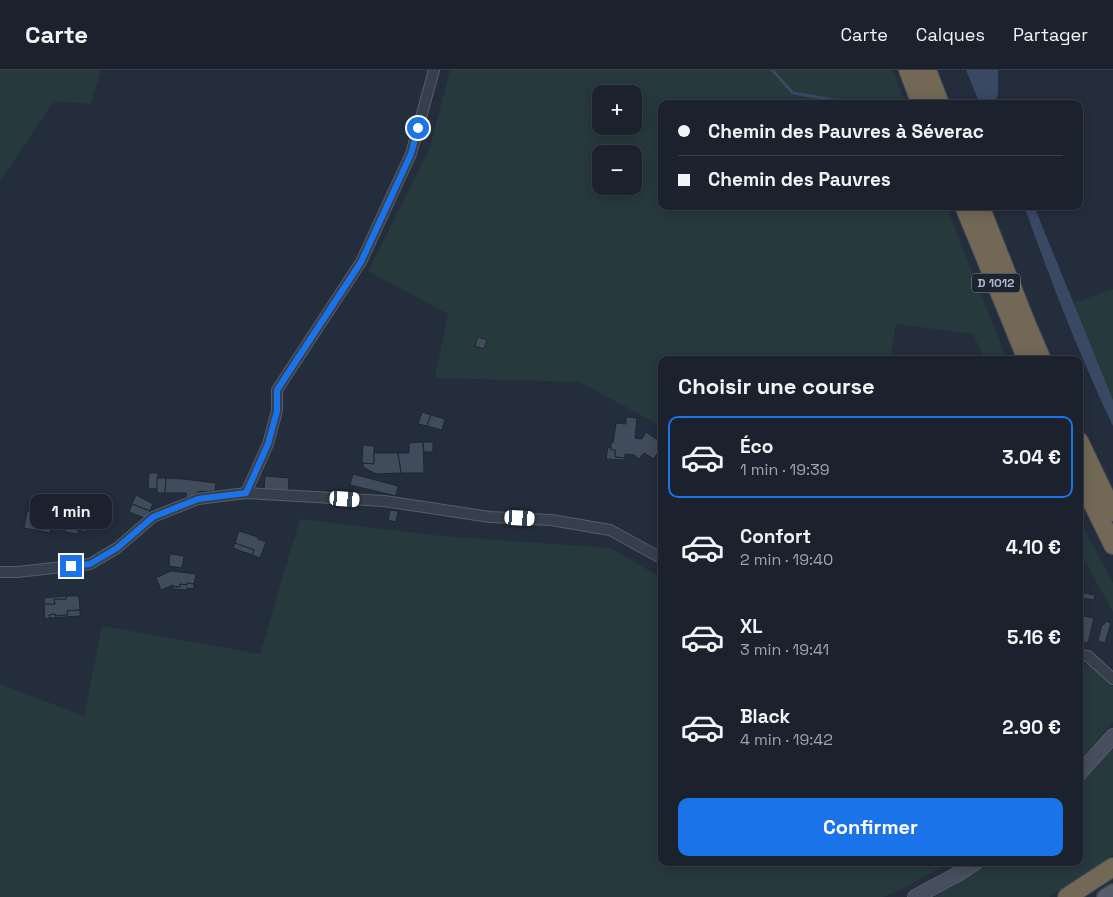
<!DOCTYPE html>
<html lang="fr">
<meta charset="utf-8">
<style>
body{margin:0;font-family:"Space Grotesk",sans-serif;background:#282f39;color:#f1f3f6;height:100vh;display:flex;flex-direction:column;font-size:19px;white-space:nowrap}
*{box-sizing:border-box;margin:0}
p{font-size:16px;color:#a0a4aa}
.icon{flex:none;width:28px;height:28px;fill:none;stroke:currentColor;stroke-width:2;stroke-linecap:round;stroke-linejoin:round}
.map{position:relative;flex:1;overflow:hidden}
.details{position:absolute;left:658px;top:286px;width:425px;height:510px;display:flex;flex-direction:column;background:#1b222d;border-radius:10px;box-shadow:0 2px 12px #0003,0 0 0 1px #393f49}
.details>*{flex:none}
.top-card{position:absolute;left:658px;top:30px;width:425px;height:110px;border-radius:10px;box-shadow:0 2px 12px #0003,0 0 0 1px #393f49;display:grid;align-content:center;height:110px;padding:0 20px;background:#1b222d}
.buttons{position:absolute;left:592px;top:15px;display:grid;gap:10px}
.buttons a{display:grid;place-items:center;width:50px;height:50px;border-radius:10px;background:#1b222d;box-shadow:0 2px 12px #0003,0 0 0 1px #393f49;font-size:25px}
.end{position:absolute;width:22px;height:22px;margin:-11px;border:6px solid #1a73e8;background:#fff;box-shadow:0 0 0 2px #fff}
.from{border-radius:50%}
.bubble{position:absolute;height:35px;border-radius:10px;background:#1b222d;box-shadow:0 2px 12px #0003,0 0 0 1px #393f49;font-size:16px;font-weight:600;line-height:35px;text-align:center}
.car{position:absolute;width:15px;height:30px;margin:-15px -8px;border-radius:6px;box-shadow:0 0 4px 1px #0007;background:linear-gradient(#fff 24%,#345 0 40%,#fff 0 76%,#345 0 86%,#fff 0)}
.top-card b{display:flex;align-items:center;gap:18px;height:48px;font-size:19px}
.top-card b+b{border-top:1px solid #393f49}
.top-card i{width:12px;height:12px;background:#f1f3f6}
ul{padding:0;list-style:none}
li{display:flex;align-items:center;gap:15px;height:82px;margin:0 10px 8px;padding:0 10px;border:2px solid transparent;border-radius:10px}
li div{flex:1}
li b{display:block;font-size:19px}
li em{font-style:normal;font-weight:600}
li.active{border-color:#1a73e8}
li>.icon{width:45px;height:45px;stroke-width:1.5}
h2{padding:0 20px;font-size:22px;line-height:60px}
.cta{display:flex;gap:10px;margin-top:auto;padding:10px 20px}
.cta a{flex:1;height:58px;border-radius:10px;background:#1a73e8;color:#fff;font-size:20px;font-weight:600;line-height:58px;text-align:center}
header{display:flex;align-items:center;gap:30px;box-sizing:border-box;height:70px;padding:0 25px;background:#1b222d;border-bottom:1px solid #393f49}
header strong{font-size:24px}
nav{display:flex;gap:28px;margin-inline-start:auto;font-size:18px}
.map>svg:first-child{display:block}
.green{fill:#26393d;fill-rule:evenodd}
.water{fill:#394964}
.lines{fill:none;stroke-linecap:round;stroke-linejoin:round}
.stream{stroke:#394964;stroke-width:3}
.building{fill:#404b5b;stroke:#1f2633}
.street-casing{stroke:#565d6a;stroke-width:12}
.secondary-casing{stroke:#565d6a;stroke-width:16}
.primary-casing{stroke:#414855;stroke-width:18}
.highway-casing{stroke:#434a57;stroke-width:20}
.street{stroke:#383f4c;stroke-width:10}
.secondary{stroke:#464e5f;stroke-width:14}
.primary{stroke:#565e6c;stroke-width:15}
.highway{stroke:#726855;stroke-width:18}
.route{stroke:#1a73e8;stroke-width:6}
.labels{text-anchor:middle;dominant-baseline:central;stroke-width:5;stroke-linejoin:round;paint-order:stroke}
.shield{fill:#1d2431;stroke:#868d9a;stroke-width:1}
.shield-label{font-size:12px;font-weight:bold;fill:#b3bac7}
</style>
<header>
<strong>Carte</strong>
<nav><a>Carte</a><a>Calques</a><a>Partager</a></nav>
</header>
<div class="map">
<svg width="1113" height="827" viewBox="0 0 1113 827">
<rect width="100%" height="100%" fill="#242d3c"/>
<!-- green -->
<g class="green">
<polygon points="0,0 101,0 91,34 54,31 0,112"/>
<path d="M450,0H893L906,34H661V136H946L1007,290H985L973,264L896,254L890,290H661V356L579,312L435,308L448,244L368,201L430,77ZM601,24H634V56H601ZM601,84H634V116H601Z"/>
<polygon points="1113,219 1113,330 1073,233"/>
<polygon points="300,449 441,466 611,478 653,503 661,505 661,792 949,793 904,818 883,827 0,827 0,614 84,646 102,556 260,584"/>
<polygon points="1079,449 1113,513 1113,542 1079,480"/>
<polygon points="1087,592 1113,617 1113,652 1079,692 1079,612"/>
<polygon points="1113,679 1113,785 1103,793 1049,827 933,827 938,825 990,793 1079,792 1079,716"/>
</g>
<!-- water -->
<g class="water">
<polygon points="966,0 998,0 998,25 996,29 995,34 980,34"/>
<path d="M1024,136H1034L1113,330V356C1079,285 1051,211 1024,136Z"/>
</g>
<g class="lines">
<!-- stream -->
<polyline class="stream" points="772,0 793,23 857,34"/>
</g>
<!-- building -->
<g class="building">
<polygon points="478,267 487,270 484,279 475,276"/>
<polygon points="422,342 431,345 427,356 418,354"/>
<polygon points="431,345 445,349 442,360 427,356"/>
<polygon points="626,347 637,348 635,368 642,369 646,362 661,372 661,377 654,389 644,383 639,389 634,385 625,384 625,388 615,387 615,380 611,380 611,372 613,373 616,353 626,354"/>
<polygon points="423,372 424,403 401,403 398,383 409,383 409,373"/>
<polygon points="423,372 433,372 433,382 424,382"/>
<polygon points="363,375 374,376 374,394 362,393"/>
<polygon points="608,377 611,378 611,380 615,380 615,387 625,388 624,390 606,389"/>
<polygon points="374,383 398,383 401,403 376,404 363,397 363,393 374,394"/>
<polygon points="149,403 158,403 157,419 148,418"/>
<polygon points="353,404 398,416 396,426 350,415"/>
<polygon points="265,406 289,408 288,422 264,420"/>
<polygon points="157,408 166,408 165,423 157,423"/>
<polygon points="166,408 183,409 216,413 215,421 197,422 198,428 187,431 186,423 165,423"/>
<polygon points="136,425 153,434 150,441 132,434"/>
<polygon points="132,434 150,441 147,449 129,442"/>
<polygon points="390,440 398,441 396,452 388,450"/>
<polygon points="27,441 53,446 50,463 24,458"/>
<polygon points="68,444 89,448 87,462 78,460 78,464 65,462"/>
<polygon points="239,461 258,467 258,469 266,472 260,488 252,485 254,480 235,473"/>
<polygon points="235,473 254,480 252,485 233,478"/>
<polygon points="170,484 184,486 182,498 169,496"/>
<polygon points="171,501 196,504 194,514 187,513 187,515 180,514 180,517 172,517 173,515 161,520 156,508"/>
<polygon points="187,513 194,514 194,519 187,518 187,520 172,519 172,517 180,517 180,514 187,515"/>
<polygon points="1079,522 1095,525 1094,530 1079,527"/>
<polygon points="66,526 79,526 80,540 67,541 68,545 55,546 55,544 49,545 50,548 45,549 44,534 55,534 54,529 66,529"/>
<polygon points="66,526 66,529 54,529 55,534 44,534 44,528"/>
<polygon points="80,540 80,546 50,548 49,545 55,544 55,546 68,545 67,541"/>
<polygon points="1079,545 1094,548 1088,573 1079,571"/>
<polygon points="1105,551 1111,553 1105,573 1098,571 1102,554 1104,555"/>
</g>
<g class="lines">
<!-- street casing -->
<g class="street-casing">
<g id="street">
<polyline points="246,423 268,374 277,341 277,320 361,192 411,84 434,0"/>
<polyline points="0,502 17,502 90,494 117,478 153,447 198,429 246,423 384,431 490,447 551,450 610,460 661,488"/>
<polyline points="1079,585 1088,586 1113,609"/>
</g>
</g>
<!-- secondary casing -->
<g class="secondary-casing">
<g id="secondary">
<polyline points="1079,704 1113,666"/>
<polyline points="915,827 958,804 976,792"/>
</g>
</g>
<!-- primary casing -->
<g class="primary-casing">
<polyline id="primary" points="1105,827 1113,822"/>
</g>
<!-- highway casing -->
<g class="highway-casing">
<g id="highway">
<polyline points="908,0 921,34"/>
<polyline points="927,0 940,34"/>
<polyline points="964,136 1010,248 1027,290"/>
<polyline points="980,136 1027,255 1042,290"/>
<polyline points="1079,371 1113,442"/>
<polyline points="1079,406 1113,475"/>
<polyline points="1067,827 1113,797"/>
</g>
</g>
<!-- street -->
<use href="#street" class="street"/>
<!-- secondary -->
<use href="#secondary" class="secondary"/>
<!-- primary -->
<use href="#primary" class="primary"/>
<!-- highway -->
<use href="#highway" class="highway"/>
</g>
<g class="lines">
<!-- route -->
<polyline class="route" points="71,496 90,494 117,478 153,447 198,429 246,423 268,374 277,341 277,320 361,192 411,84 418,58"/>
</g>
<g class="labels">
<!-- shield labels -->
<rect class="shield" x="972" y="203.5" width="48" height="19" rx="4"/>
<g class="shield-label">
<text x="996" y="213">D 1012</text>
</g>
</g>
</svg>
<div class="buttons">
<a>+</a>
<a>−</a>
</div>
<i class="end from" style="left:418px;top:58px"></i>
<i class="end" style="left:71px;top:496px"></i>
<div class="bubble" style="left:30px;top:424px;width:82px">1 min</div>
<i class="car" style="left:345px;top:429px;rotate:94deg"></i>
<i class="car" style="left:520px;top:448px;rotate:93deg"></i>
<div class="top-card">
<b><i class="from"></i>Chemin des Pauvres à Séverac</b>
<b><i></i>Chemin des Pauvres</b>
</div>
<section class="details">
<h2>Choisir une course</h2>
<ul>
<li class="active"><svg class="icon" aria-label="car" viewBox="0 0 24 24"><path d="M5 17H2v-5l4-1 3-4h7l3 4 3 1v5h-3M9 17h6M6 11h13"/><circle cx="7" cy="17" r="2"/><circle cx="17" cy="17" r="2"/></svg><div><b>Éco</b><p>1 min · 19:39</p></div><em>3.04 €</em></li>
<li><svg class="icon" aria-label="car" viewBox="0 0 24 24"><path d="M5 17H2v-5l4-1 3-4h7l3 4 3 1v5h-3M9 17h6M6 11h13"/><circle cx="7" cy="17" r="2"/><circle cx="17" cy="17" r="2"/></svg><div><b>Confort</b><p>2 min · 19:40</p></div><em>4.10 €</em></li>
<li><svg class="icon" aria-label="car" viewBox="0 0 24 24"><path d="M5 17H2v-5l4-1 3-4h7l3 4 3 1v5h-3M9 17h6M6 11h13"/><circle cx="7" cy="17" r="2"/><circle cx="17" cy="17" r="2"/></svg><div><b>XL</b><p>3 min · 19:41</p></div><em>5.16 €</em></li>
<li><svg class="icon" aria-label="car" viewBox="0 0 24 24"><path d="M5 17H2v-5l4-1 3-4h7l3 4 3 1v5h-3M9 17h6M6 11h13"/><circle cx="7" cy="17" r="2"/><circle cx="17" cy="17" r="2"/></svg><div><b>Black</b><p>4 min · 19:42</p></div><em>2.90 €</em></li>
</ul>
<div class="cta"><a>Confirmer</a></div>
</section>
</div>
